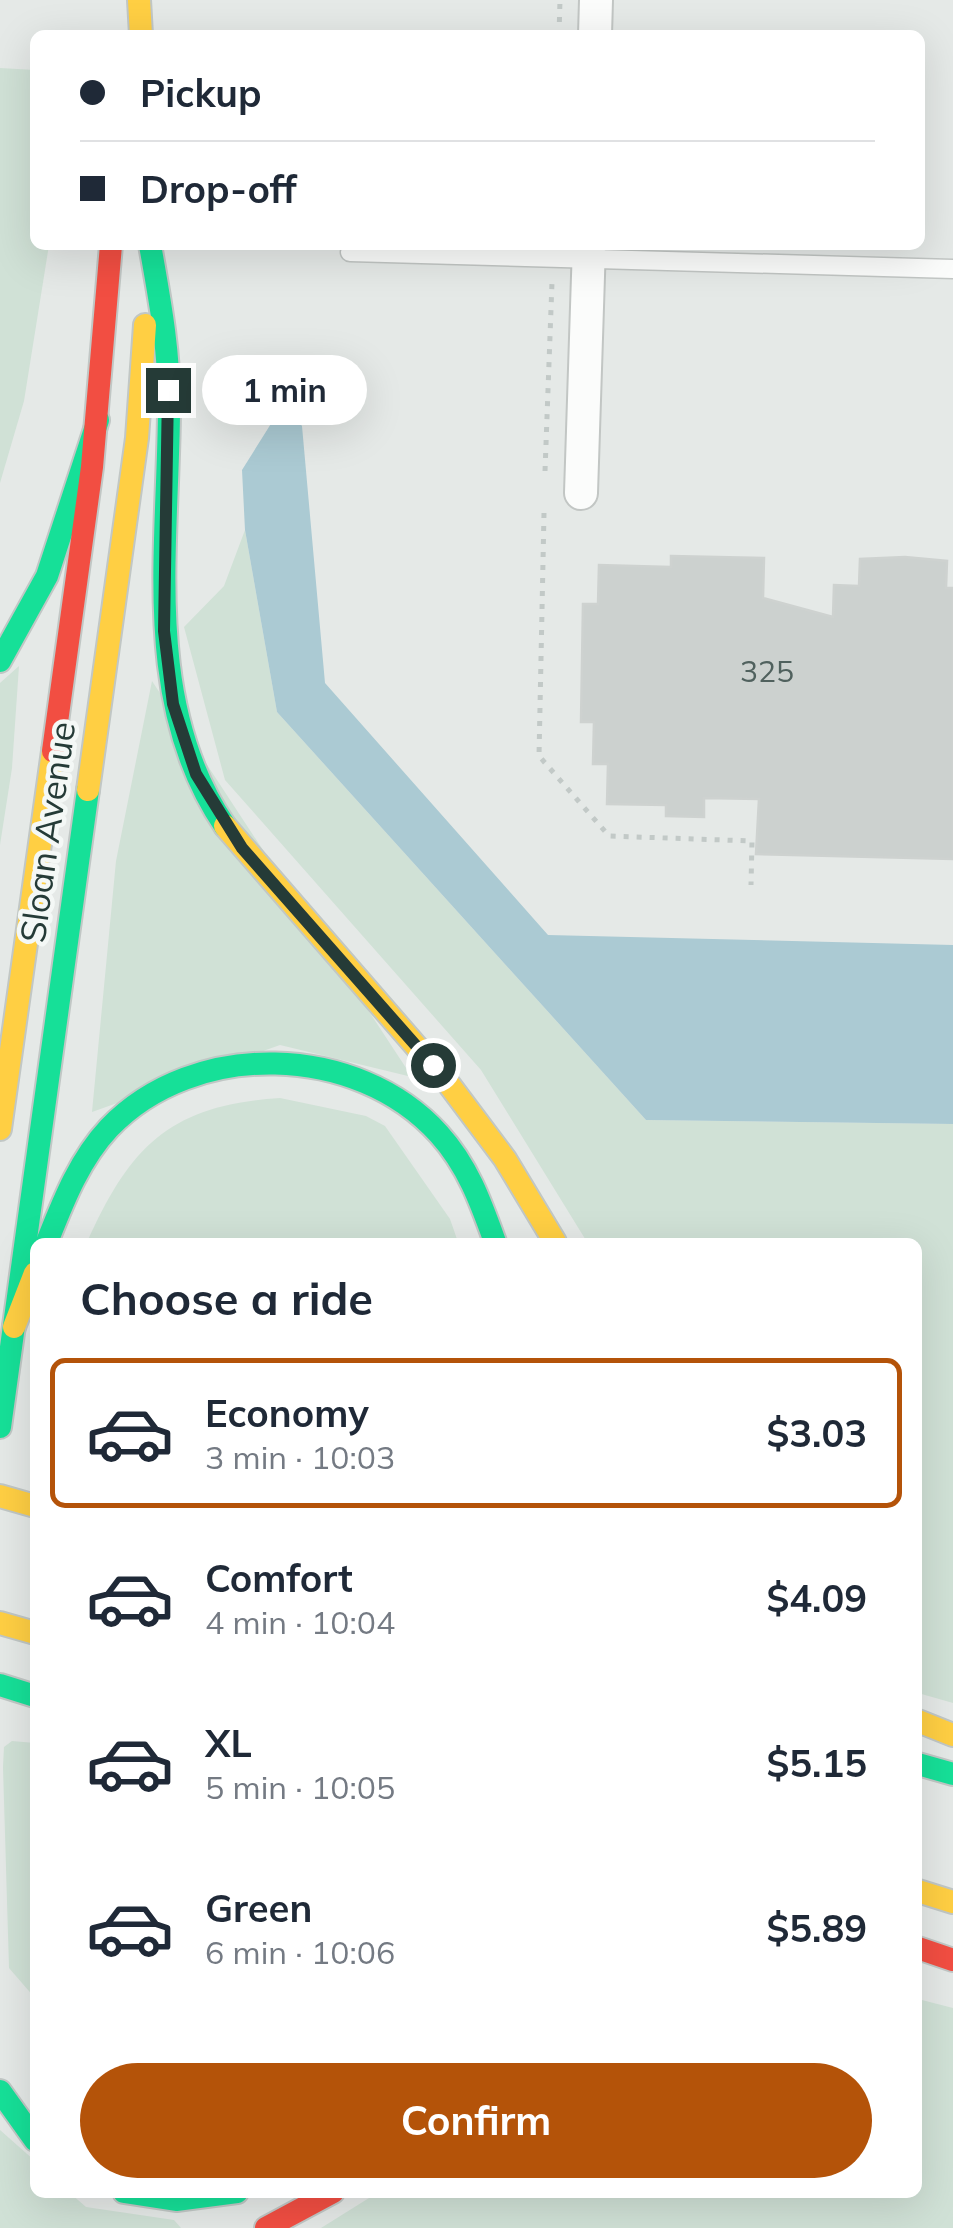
<!DOCTYPE html>
<meta charset="utf-8">
<style>
body{margin:0;font-family:Mulish,sans-serif;background:#f6f6f7;color:#1f2937;height:100vh;display:flex;flex-direction:column;font-size:38px;white-space:nowrap}
*{box-sizing:border-box;margin:0}
p{font-size:32px;color:#747a83}
.icon{flex:none;width:55px;height:55px;fill:none;stroke:currentColor;stroke-width:2;stroke-linecap:round;stroke-linejoin:round}
.map{position:relative;flex:1;overflow:hidden}
.drawer{position:absolute;left:30px;top:1238px;width:892px;height:960px;display:flex;flex-direction:column;background:#fff;border-radius:15px;box-shadow:0 10px 40px #0002}
.drawer>*{flex:none}
.top-card{position:absolute;left:30px;top:30px;width:895px;height:220px;border-radius:15px;box-shadow:0 10px 40px #0002;display:grid;align-content:center;height:220px;padding:0 50px;background:#fff}
.end{position:absolute;width:45px;height:45px;margin:-22px;border:12px solid #253b37;background:#fff;box-shadow:0 0 0 5px #fff}
.from{border-radius:50%}
.bubble{position:absolute;height:70px;border-radius:35px;background:#fff;box-shadow:0 10px 40px #0002;font-size:32px;font-weight:700;line-height:70px;text-align:center}
.top-card b{display:flex;align-items:center;gap:35px;height:95px;font-size:38px}
.top-card b+b{border-top:2px solid #e0e1e3}
.top-card i{width:25px;height:25px;background:#1f2937}
ul{padding:0;list-style:none}
li{display:flex;align-items:center;gap:30px;height:150px;margin:0 20px 15px;padding:0 30px;border:5px solid transparent;border-radius:15px}
li div{flex:1}
li b{display:block;font-size:38px}
li em{font-style:normal;font-weight:700}
li.selected{border-color:#b45309}
li>.icon{width:90px;height:90px;stroke-width:1.5}
h2{padding:0 50px;font-size:45px;line-height:120px}
.button{display:flex;gap:20px;margin-top:auto;padding:20px 50px}
.button a{flex:1;height:115px;border-radius:60px;background:#b45309;color:#fff;font-size:40px;font-weight:700;line-height:115px;text-align:center}
.map>svg:first-child{display:block}
.green{fill:#d0e1d6}
.water{fill:#abcad3}
.building{fill:#ccd1cf;stroke:#ced2d0;stroke-width:2.5}
.lines{fill:none;stroke-linecap:round;stroke-linejoin:round}
.lane-casing{stroke:#c2c6c4;stroke-width:21}
.street-casing{stroke:#c2c6c4;stroke-width:36}
.fast-casing{stroke:#c1c7c5;stroke-width:26}
.slow-casing{stroke:#c1c7c5;stroke-width:26}
.jam-casing{stroke:#c1c7c5;stroke-width:26}
.path{stroke:#c2c9c7;stroke-width:5;stroke-dasharray:5 8;stroke-linecap:butt}
.lane{stroke:#fbfcfb;stroke-width:18}
.street{stroke:#fbfcfb;stroke-width:32}
.fast{stroke:#16e098;stroke-width:22}
.slow{stroke:#ffcf43;stroke-width:22}
.jam{stroke:#f24e42;stroke-width:22}
.route{stroke:#253b37;stroke-width:12}
.labels{text-anchor:middle;dominant-baseline:central;stroke-width:9;stroke-linejoin:round;paint-order:stroke}
.number-label{font-size:30px;fill:#50615e}
.street-label{font-size:35px;fill:#253b37;stroke:#f4f8f6}
</style>
<div class="map">
<svg width="953" height="2228" viewBox="0 0 953 2228">
<rect width="100%" height="100%" fill="#e5e9e7"/>
<!-- green -->
<g class="green">
<polygon points="0,68 35,70 35,245 49,245 24,401 0,483"/>
<polygon points="245,530 277,712 646,1120 953,1124 953,1703 918,1693 918,1242 587,1242 481,1070 225,780 184,627 224,586"/>
<polygon points="19,666 12,768 0,845 0,683"/>
<polygon points="152,681 412,1077 280,1045 92,1112 116,861"/>
<path d="M280,1098L366,1116L385,1126L450,1219L458,1242H87C130,1146 170,1105 280,1098Z"/>
<polygon points="12,1741 35,1743 35,1998 9,1968 3,1767 4,1747"/>
<polygon points="918,1999 953,2008 953,2228 321,2228 377,2193 918,2192"/>
<polygon points="0,2130 35,2161 35,2192 70,2193 86,2207 174,2220 181,2228 0,2228"/>
</g>
<!-- water -->
<polygon class="water" points="284,403 302,426 325,683 548,935 953,945 953,1124 646,1120 277,712 245,530 242,470"/>
<!-- building -->
<polygon class="building" points="671,556 764,558 763,598 833,617 834,585 859,586 860,559 905,557 947,561 946,588 953,588 953,859 756,854 759,799 704,798 704,817 666,816 666,805 607,804 608,764 593,764 594,722 581,722 583,604 598,604 599,565 671,567"/>
<g class="lines">
<!-- lane casing -->
<g class="lane-casing">
<polyline id="lane" points="350,252 953,269"/>
</g>
<!-- street casing -->
<g class="street-casing">
<g id="street">
<polyline points="595,35 596,0"/>
<polyline points="581,493 589,245"/>
</g>
</g>
<!-- fast casing -->
<g class="fast-casing">
<g id="fast">
<path d="M150,245C160,301 170,354 169,411C168,550 142,704 225,826"/>
<polyline points="0,661 47,576 98,420"/>
<path d="M47,1242C63,1202 79,1160 109,1128C194,1039 357,1043 439,1134C468,1166 481,1203 495,1242"/>
<polyline points="0,1427 88,790"/>
<polyline points="0,1685 35,1696"/>
<polyline points="918,1764 953,1774"/>
<polyline points="0,2091 35,2140"/>
<polyline points="124,2192 176,2200 237,2192"/>
</g>
</g>
<!-- slow casing -->
<g class="slow-casing">
<g id="slow">
<polyline points="139,0 141,35"/>
<polyline points="88,790 137,438 145,325"/>
<polyline points="225,826 448,1083 505,1159 555,1242"/>
<polyline points="0,1129 53,751"/>
<polyline points="14,1327 35,1273"/>
<polyline points="0,1496 35,1506"/>
<polyline points="0,1623 35,1633"/>
<polyline points="918,1721 953,1735"/>
<polyline points="918,1891 953,1902"/>
</g>
</g>
<!-- jam casing -->
<g class="jam-casing">
<g id="jam">
<polyline points="53,751 92,467 111,245"/>
<polyline points="918,1948 953,1960"/>
<polyline points="266,2228 333,2192"/>
</g>
</g>
<!-- path -->
<g class="path">
<polyline points="559,35 560,0"/>
<polyline points="545,471 552,282"/>
<polyline points="544,513 539,756 609,836 752,841 751,885"/>
</g>
<!-- lane -->
<use href="#lane" class="lane"/>
<!-- street -->
<use href="#street" class="street"/>
<!-- fast -->
<use href="#fast" class="fast"/>
<!-- slow -->
<use href="#slow" class="slow"/>
<!-- jam -->
<use href="#jam" class="jam"/>
</g>
<g class="lines">
<!-- route -->
<polyline class="route" points="168,390 164,631 173,704 196,774 242,848 433,1065"/>
</g>
<g class="labels">
<!-- number labels -->
<g class="number-label">
<text x="767" y="671">325</text>
</g>
<!-- street labels -->
<g class="street-label">
<text transform="translate(47 832) rotate(-82)">Sloan Avenue</text>
</g>
</g>
</svg>
<i class="end from" style="left:433px;top:1065px"></i>
<i class="end" style="left:168px;top:390px"></i>
<div class="bubble" style="left:202px;top:355px;width:165px">1 min</div>
<div class="top-card">
<b><i class="from"></i>Pickup</b>
<b><i></i>Drop-off</b>
</div>
<section class="drawer">
<h2>Choose a ride</h2>
<ul>
<li class="selected"><svg class="icon" aria-label="car" viewBox="0 0 24 24"><path d="M5 17H2v-5l4-1 3-4h7l3 4 3 1v5h-3M9 17h6M6 11h13"/><circle cx="7" cy="17" r="2"/><circle cx="17" cy="17" r="2"/></svg><div><b>Economy</b><p>3 min · 10:03</p></div><em>$3.03</em></li>
<li><svg class="icon" aria-label="car" viewBox="0 0 24 24"><path d="M5 17H2v-5l4-1 3-4h7l3 4 3 1v5h-3M9 17h6M6 11h13"/><circle cx="7" cy="17" r="2"/><circle cx="17" cy="17" r="2"/></svg><div><b>Comfort</b><p>4 min · 10:04</p></div><em>$4.09</em></li>
<li><svg class="icon" aria-label="car" viewBox="0 0 24 24"><path d="M5 17H2v-5l4-1 3-4h7l3 4 3 1v5h-3M9 17h6M6 11h13"/><circle cx="7" cy="17" r="2"/><circle cx="17" cy="17" r="2"/></svg><div><b>XL</b><p>5 min · 10:05</p></div><em>$5.15</em></li>
<li><svg class="icon" aria-label="car" viewBox="0 0 24 24"><path d="M5 17H2v-5l4-1 3-4h7l3 4 3 1v5h-3M9 17h6M6 11h13"/><circle cx="7" cy="17" r="2"/><circle cx="17" cy="17" r="2"/></svg><div><b>Green</b><p>6 min · 10:06</p></div><em>$5.89</em></li>
</ul>
<div class="button"><a>Confirm</a></div>
</section>
</div>
